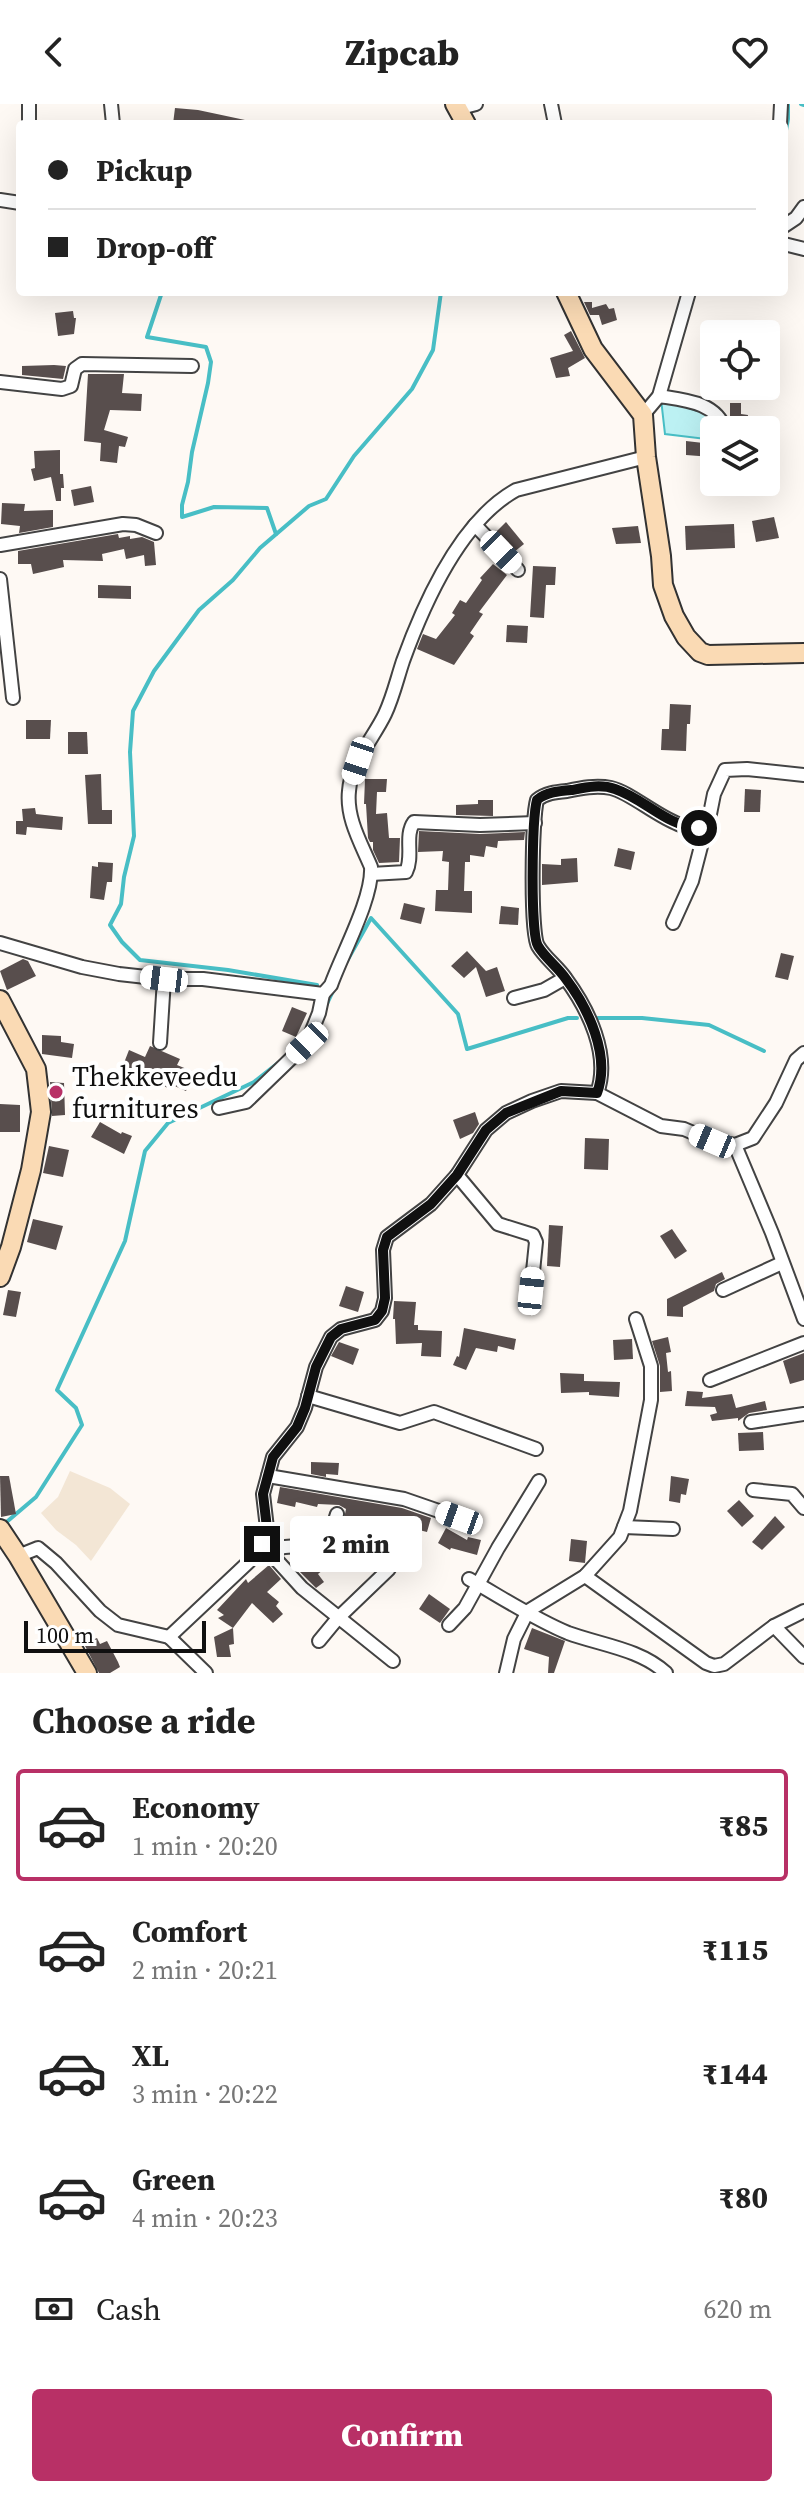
<!DOCTYPE html>
<meta charset="utf-8">
<style>
body{margin:0;font-family:"Source Serif 4",serif;background:#f6f6f6;color:#222;height:100vh;display:flex;flex-direction:column;font-size:30px;white-space:nowrap}
*{box-sizing:border-box;margin:0}
p{font-size:26px;color:#767676}
.icon{flex:none;width:44px;height:44px;fill:none;stroke:currentColor;stroke-width:2;stroke-linecap:round;stroke-linejoin:round}
.map{position:relative;height:1569px;overflow:hidden}
.drawer{display:flex;flex-direction:column;background:#fff;flex:1}
.drawer>*{flex:none}
.top-card{position:absolute;left:16px;top:16px;width:772px;height:176px;border-radius:8px;box-shadow:0 8px 32px #0002;display:grid;align-content:center;height:176px;padding:0 32px;background:#fff}
.fabs{position:absolute;left:700px;top:216px;display:grid;gap:16px}
.fabs a{display:grid;place-items:center;width:80px;height:80px;border-radius:8px;background:#fff;box-shadow:0 8px 32px #0002;font-size:40px}
.scale{position:absolute;left:24px;bottom:20px;width:182px;box-sizing:border-box;padding-left:8px;border:4px solid #101010;border-top:0;font-size:22px;line-height:28px;white-space:nowrap;color:#101010;-webkit-text-stroke:6px #fff;paint-order:stroke}
.end{position:absolute;width:36px;height:36px;margin:-18px;border:10px solid #101010;background:#fff;box-shadow:0 0 0 4px #fff}
.from{border-radius:50%}
.bubble{position:absolute;height:56px;border-radius:8px;background:#fff;box-shadow:0 8px 32px #0002;font-size:26px;font-weight:800;line-height:56px;text-align:center}
.car{position:absolute;width:24px;height:48px;margin:-24px -12px;border-radius:10px;box-shadow:0 0 6px 2px #0007;background:linear-gradient(#fff 24%,#345 0 40%,#fff 0 76%,#345 0 86%,#fff 0)}
.top-card b{display:flex;align-items:center;gap:28px;height:76px;font-size:30px}
.top-card b+b{border-top:2px solid #e0e0e0}
.top-card i{width:20px;height:20px;background:#222}
ul{padding:0;list-style:none}
li{display:flex;align-items:center;gap:24px;height:112px;margin:0 16px 12px;padding:0 16px;border:4px solid transparent;border-radius:8px}
li div{flex:1}
li b{display:block;font-size:30px}
li em{font-style:normal;font-weight:800}
li.selected{border-color:#b83066}
li>.icon{width:72px;height:72px;stroke-width:1.5}
h2{padding:0 32px;font-size:36px;line-height:96px}
.pay{display:flex;align-items:center;gap:20px;height:88px;padding:0 32px;font-size:30px}
.pay p{margin-inline-start:auto}
.action{display:flex;gap:16px;margin-top:auto;padding:16px 32px}
.action a{flex:1;height:92px;border-radius:8px;background:#b83066;color:#fff;font-size:32px;font-weight:800;line-height:92px;text-align:center}
header{display:flex;justify-content:space-between;align-items:center;height:104px;padding:0 32px;background:#fff;font-size:36px;font-weight:800}
.map>svg:first-child{display:block}
.farmland{fill:#f3e6d5}
.water{fill:#bcf1f3;stroke:#48bec5;stroke-width:2}
.lines{fill:none;stroke-linecap:round;stroke-linejoin:round}
.stream{stroke:#48bec5;stroke-width:4}
.building{fill:#584e4d}
.minor-casing{stroke:#434343;stroke-width:16}
.secondary-casing{stroke:#323232;stroke-width:22}
.minor{stroke:#fff;stroke-width:12}
.secondary{stroke:#fadab4;stroke-width:18}
.route{stroke:#101010;stroke-width:10}
.poi-dot{fill:#b83066;stroke:#fff;stroke-width:3}
.labels{text-anchor:middle;dominant-baseline:central;stroke-width:8;stroke-linejoin:round;paint-order:stroke}
.poi-label{font-size:28px;fill:#101010;stroke:#fff;text-anchor:start}
</style>
<header><svg class="icon" aria-label="back" viewBox="0 0 24 24"><path d="M15 5l-7 7 7 7"/></svg>Zipcab<svg class="icon" aria-label="heart" viewBox="0 0 24 24"><path d="M12 20l-8-8c-3-5 5-10 8-4 3-6 11-1 8 4z"/></svg></header>
<div class="map">
<svg width="804" height="1569" viewBox="0 0 804 1569">
<rect width="100%" height="100%" fill="#fef9f4"/>
<!-- farmland -->
<polygon class="farmland" points="70,1367 110,1384 130,1400 91,1457 76,1441 56,1426 41,1409 58,1393"/>
<!-- water -->
<polygon class="water" points="661,295 707,310 715,316 714,336 665,330"/>
<g class="lines">
<!-- stream -->
<g class="stream">
<polyline points="801,0 804,1"/>
<polyline points="784,38 788,15 788,0"/>
<polyline points="162,188 147,233 206,243 211,258 208,279 192,348 188,378 182,401 182,413 214,403 267,404 276,430"/>
<polyline points="347,857 371,814 458,910 467,945 568,914 577,914"/>
<polyline points="317,881 228,866 140,856 122,838 110,821 121,800 124,773 134,732 130,648 133,607 154,567 199,506 233,476 260,444 309,402 326,395 354,352 412,285 433,246 441,188"/>
<polyline points="325,904 333,887"/>
<polyline points="598,914 642,914 709,921 764,947"/>
<polyline points="3,1421 36,1393 82,1321 76,1304 57,1286 125,1137 145,1047 168,1019 254,978 278,959"/>
</g>
</g>
<!-- building -->
<g class="building">
<polygon points="175,4 198,6 245,16 244,20 173,20"/>
<polygon points="584,198 592,198 592,204 606,200 609,205 614,204 617,216 602,221 599,211 590,211"/>
<polygon points="73,207 74,214 76,214 74,230 58,232 55,209"/>
<polygon points="571,227 585,254 568,264 570,272 556,274 550,254 573,247 564,231"/>
<polygon points="54,261 66,262 63,275 22,271 22,262"/>
<polygon points="88,270 124,270 122,289 142,290 141,307 110,306 104,326 128,333 125,343 119,342 117,359 100,357 101,339 84,337"/>
<polygon points="730,299 741,299 741,310 748,311 747,323 733,323 730,314"/>
<polygon points="686,337 712,340 712,353 686,351"/>
<polygon points="60,346 60,370 63,370 64,384 61,384 61,397 56,397 51,373 34,377 31,365 35,364 34,347"/>
<polygon points="91,382 94,398 74,402 71,386"/>
<polygon points="2,399 25,400 24,407 53,406 53,423 19,429 20,422 1,420"/>
<polygon points="774,413 779,434 756,438 752,417"/>
<polygon points="506,418 524,440 514,448 495,429"/>
<polygon points="734,420 735,444 686,446 685,422"/>
<polygon points="638,422 641,439 616,440 612,424"/>
<polygon points="118,430 119,434 130,432 130,435 142,433 154,438 156,461 145,462 144,451 126,455 124,445 102,450 103,457 63,456 64,463 33,470 31,460 18,460 18,447"/>
<polygon points="493,460 507,471 479,508 483,510 470,529 474,532 454,561 417,545 423,530 436,535 455,511 452,509 460,496 466,499 482,476 480,474"/>
<polygon points="533,462 556,463 555,481 546,481 544,514 530,513"/>
<polygon points="98,481 131,482 131,495 98,494"/>
<polygon points="507,521 528,522 527,539 506,538"/>
<polygon points="670,600 691,601 690,620 687,620 686,647 661,646 662,625 669,625"/>
<polygon points="26,616 51,616 50,635 26,635"/>
<polygon points="68,628 87,628 88,650 68,650"/>
<polygon points="101,670 102,706 112,706 112,720 88,720 85,671"/>
<polygon points="365,675 387,675 386,688 377,688 376,710 387,709 389,734 400,734 399,758 379,759 373,746 373,738 370,738 368,734 366,700 364,700"/>
<polygon points="745,685 761,686 760,708 744,708"/>
<polygon points="478,696 493,696 493,712 456,711 456,701 478,700"/>
<polygon points="35,704 36,710 63,713 62,726 27,723 26,731 16,730 16,717 23,717 22,705"/>
<polygon points="419,727 480,730 525,728 524,736 498,737 497,744 486,742 484,753 470,751 470,758 465,758 464,787 472,787 472,809 435,807 436,786 448,786 449,758 442,757 443,747 418,748"/>
<polygon points="618,744 635,748 631,766 614,762"/>
<polygon points="577,754 578,778 542,781 542,760 561,761 561,755"/>
<polygon points="98,758 113,759 112,778 107,778 104,796 90,794 92,762 98,763"/>
<polygon points="404,799 425,804 421,820 400,815"/>
<polygon points="501,802 519,804 518,821 499,820"/>
<polygon points="467,847 486,867 497,863 505,887 486,893 476,863 464,874 451,862"/>
<polygon points="781,849 794,852 788,876 775,873"/>
<polygon points="23,855 28,857 36,872 7,886 0,867"/>
<polygon points="292,903 307,909 296,933 282,927"/>
<polygon points="42,931 61,932 61,938 74,940 72,954 42,950"/>
<polygon points="150,942 180,955 177,961 194,968 186,987 170,980 168,984 122,964 129,946 145,953"/>
<polygon points="50,978 64,979 65,1011 52,1012"/>
<polygon points="0,1000 20,1001 20,1028 0,1028"/>
<polygon points="475,1008 479,1020 473,1029 460,1035 453,1016"/>
<polygon points="100,1018 121,1030 122,1028 132,1032 124,1050 91,1033"/>
<polygon points="585,1034 609,1035 608,1066 584,1065"/>
<polygon points="49,1042 69,1046 63,1073 43,1069"/>
<polygon points="33,1115 63,1122 56,1146 27,1138"/>
<polygon points="549,1121 563,1122 560,1163 547,1162"/>
<polygon points="672,1125 687,1147 675,1155 660,1132"/>
<polygon points="722,1168 725,1175 716,1180 714,1187 683,1203 683,1213 667,1212 667,1195"/>
<polygon points="346,1182 364,1188 358,1208 339,1202"/>
<polygon points="8,1186 21,1188 16,1213 3,1211"/>
<polygon points="394,1197 416,1198 414,1221 418,1221 418,1226 442,1227 441,1253 421,1252 422,1239 396,1240 395,1215 393,1215"/>
<polygon points="464,1224 516,1235 514,1246 498,1242 497,1248 476,1244 466,1266 453,1261 457,1252 459,1253"/>
<polygon points="668,1233 671,1248 666,1249 668,1268 671,1267 672,1287 660,1288 660,1262 652,1237"/>
<polygon points="632,1235 633,1255 614,1256 613,1236"/>
<polygon points="339,1238 359,1245 353,1261 331,1252"/>
<polygon points="804,1249 804,1276 790,1280 783,1257"/>
<polygon points="560,1269 584,1270 584,1277 620,1278 619,1293 589,1291 589,1288 561,1289"/>
<polygon points="687,1287 703,1288 702,1294 732,1290 736,1304 765,1297 767,1306 749,1309 738,1317 738,1314 712,1317 710,1311 717,1309 715,1303 685,1302"/>
<polygon points="763,1328 764,1346 739,1347 738,1329"/>
<polygon points="311,1358 339,1359 338,1371 326,1370 326,1373 311,1370"/>
<polygon points="0,1372 9,1372 16,1410 1,1413"/>
<polygon points="671,1372 689,1375 686,1391 681,1390 680,1399 669,1397"/>
<polygon points="280,1383 402,1404 431,1414 427,1428 367,1413 363,1440 352,1438 339,1464 328,1459 340,1435 346,1405 339,1401 318,1400 317,1403 296,1398 295,1403 277,1399"/>
<polygon points="739,1396 754,1412 742,1423 727,1407"/>
<polygon points="775,1412 785,1423 762,1446 752,1438"/>
<polygon points="446,1424 467,1436 468,1433 481,1436 477,1451 451,1444 450,1446 438,1439"/>
<polygon points="571,1435 587,1437 585,1459 569,1457"/>
<polygon points="312,1450 323,1466 318,1470 324,1478 316,1484 294,1462"/>
<polygon points="269,1461 281,1475 267,1488 279,1498 276,1502 283,1510 273,1519 252,1499 233,1524 234,1540 229,1541 231,1553 217,1553 214,1533 233,1524 218,1514 224,1511 217,1506 246,1475 248,1479"/>
<polygon points="429,1490 450,1505 440,1519 419,1505"/>
<polygon points="532,1524 565,1537 554,1569 548,1569 549,1553 524,1545"/>
<polygon points="97,1534 100,1540 107,1537 118,1558 120,1563 110,1569 99,1569 84,1540"/>
</g>
<g class="lines">
<!-- minor casing -->
<g class="minor-casing">
<g id="minor">
<polyline points="111,0 113,20"/>
<polyline points="551,0 555,20"/>
<polyline points="457,5 476,0"/>
<polyline points="29,20 29,0"/>
<polyline points="780,20 781,0"/>
<polyline points="0,96 20,99"/>
<polyline points="784,122 796,114 804,103"/>
<polyline points="784,140 804,145"/>
<polyline points="0,278 62,285 71,282 75,265 82,260 192,262"/>
<path d="M659,292C684,296 717,298 725,326"/>
<polyline points="643,311 659,292 689,188"/>
<polyline points="475,421 518,466"/>
<polyline points="0,441 123,420 136,421 156,429"/>
<polyline points="0,475 13,594"/>
<path d="M371,770L406,768C414,752 404,732 414,718L480,721L535,719"/>
<polyline points="673,819 692,777 706,723"/>
<path d="M0,839L82,863L119,870L164,875H203L323,890L331,881C342,850 373,794 371,763C361,739 346,714 349,687C351,658 373,635 385,610C393,593 397,575 403,557C424,499 460,417 516,386L646,353"/>
<polyline points="514,894 544,886 565,874"/>
<polyline points="160,939 164,875"/>
<path d="M597,989C611,951 588,905 566,875C558,863 545,854 538,842C530,829 532,714 537,696C545,689 556,688 567,687C581,684 596,681 611,684C638,690 681,737 708,720L714,690L725,666L747,665L804,671"/>
<polyline points="219,1004 246,998 307,939 319,909 323,890"/>
<polyline points="735,1041 772,1129 804,1215"/>
<polyline points="457,1071 498,1120 533,1131 536,1138 531,1187"/>
<polyline points="723,1186 782,1159"/>
<polyline points="710,1276 804,1239"/>
<polyline points="308,1292 400,1319 434,1308 536,1345"/>
<polyline points="751,1318 804,1310"/>
<polyline points="268,1372 404,1395 459,1414"/>
<polyline points="753,1386 792,1390 804,1404"/>
<polyline points="624,1423 673,1425"/>
<polyline points="262,1440 302,1484 393,1557"/>
<polyline points="268,1447 285,1443 323,1440 332,1426 337,1410"/>
<polyline points="18,1452 38,1444 56,1459 100,1507 118,1521 169,1533"/>
<polyline points="585,1472 706,1559 714,1562 724,1560 774,1522 804,1507"/>
<path d="M469,1475C501,1493 534,1515 568,1529C601,1541 640,1545 666,1569"/>
<polyline points="449,1521 465,1504 498,1444 539,1377"/>
<polyline points="774,1522 804,1553"/>
<polyline points="169,1533 257,1450 267,1424 263,1390 273,1353 297,1323 305,1304 316,1263 331,1233 341,1225 375,1216 382,1207 385,1194 383,1146 387,1133 431,1100 457,1071 486,1026 506,1009 532,997 561,987 597,989 661,1022 684,1025 712,1037 735,1041 753,1034 776,999 796,956 804,949"/>
<polyline points="169,1533 206,1569"/>
<polyline points="319,1537 338,1514 389,1465"/>
<polyline points="506,1569 514,1535 528,1507 585,1472 620,1433 630,1407 651,1296 651,1262 636,1215"/>
</g>
</g>
<!-- secondary casing -->
<g class="secondary-casing">
<g id="secondary">
<polyline points="455,0 466,20"/>
<polyline points="566,188 593,245 643,311 646,353 661,452 663,481 674,512 686,533 700,548 708,551 804,549"/>
<polyline points="0,896 36,965 41,1008 31,1066 11,1143 0,1173"/>
<polyline points="0,1425 18,1452 87,1569"/>
</g>
</g>
<!-- minor -->
<use href="#minor" class="minor"/>
<!-- secondary -->
<use href="#secondary" class="secondary"/>
</g>
<g class="lines">
<!-- route -->
<path class="route" d="M262,1440L267,1424L263,1390L273,1353L297,1323L305,1304L316,1263L331,1233L341,1225L375,1216L382,1207L385,1194L383,1146L387,1133L431,1100L457,1071L486,1026L506,1009L561,987L597,989C611,952 588,904 566,875C558,863 545,854 538,842C530,829 532,714 537,696C546,688 560,687 572,686C587,683 601,680 615,685C645,695 666,722 699,724"/>
</g>
<!-- markers -->
<circle class="poi-dot" cx="56" cy="988" r="8"/>
<g class="labels">
<!-- poi labels -->
<g class="poi-label">
<text x="72" y="972">Thekkeveedu<tspan x="72" dy="32">furnitures</tspan></text>
</g>
</g>
</svg>
<div class="fabs">
<a><svg class="icon" aria-label="locate" viewBox="0 0 24 24"><circle cx="12" cy="12" r="6"/><path d="M12 2v4M12 18v4M2 12h4M18 12h4"/></svg></a>
<a><svg class="icon" aria-label="layers" viewBox="0 0 24 24"><path d="M12 4l9 5-9 5-9-5zM3 14l9 5 9-5"/></svg></a>
</div>
<div class="scale">100 m</div>
<i class="end from" style="left:699px;top:724px"></i>
<i class="end" style="left:262px;top:1440px"></i>
<div class="bubble" style="left:290px;top:1412px;width:132px">2 min</div>
<i class="car" style="left:501px;top:448px;rotate:136deg"></i>
<i class="car" style="left:358px;top:657px;rotate:198deg"></i>
<i class="car" style="left:164px;top:875px;rotate:277deg"></i>
<i class="car" style="left:307px;top:939px;rotate:226deg"></i>
<i class="car" style="left:712px;top:1037px;rotate:293deg"></i>
<i class="car" style="left:531px;top:1187px;rotate:6deg"></i>
<i class="car" style="left:459px;top:1414px;rotate:290deg"></i>
<div class="top-card">
<b><i class="from"></i>Pickup</b>
<b><i></i>Drop-off</b>
</div>
</div>
<section class="drawer">
<h2>Choose a ride</h2>
<ul>
<li class="selected"><svg class="icon" aria-label="car" viewBox="0 0 24 24"><path d="M5 17H2v-5l4-1 3-4h7l3 4 3 1v5h-3M9 17h6M6 11h13"/><circle cx="7" cy="17" r="2"/><circle cx="17" cy="17" r="2"/></svg><div><b>Economy</b><p>1 min · 20:20</p></div><em>₹85</em></li>
<li><svg class="icon" aria-label="car" viewBox="0 0 24 24"><path d="M5 17H2v-5l4-1 3-4h7l3 4 3 1v5h-3M9 17h6M6 11h13"/><circle cx="7" cy="17" r="2"/><circle cx="17" cy="17" r="2"/></svg><div><b>Comfort</b><p>2 min · 20:21</p></div><em>₹115</em></li>
<li><svg class="icon" aria-label="car" viewBox="0 0 24 24"><path d="M5 17H2v-5l4-1 3-4h7l3 4 3 1v5h-3M9 17h6M6 11h13"/><circle cx="7" cy="17" r="2"/><circle cx="17" cy="17" r="2"/></svg><div><b>XL</b><p>3 min · 20:22</p></div><em>₹144</em></li>
<li><svg class="icon" aria-label="car" viewBox="0 0 24 24"><path d="M5 17H2v-5l4-1 3-4h7l3 4 3 1v5h-3M9 17h6M6 11h13"/><circle cx="7" cy="17" r="2"/><circle cx="17" cy="17" r="2"/></svg><div><b>Green</b><p>4 min · 20:23</p></div><em>₹80</em></li>
</ul>
<div class="pay"><svg class="icon" aria-label="cash" viewBox="0 0 24 24"><path d="M3 7h18v10H3z"/><circle cx="12" cy="12" r="2"/></svg>Cash<p>620 m</p></div>
<div class="action"><a>Confirm</a></div>
</section>
